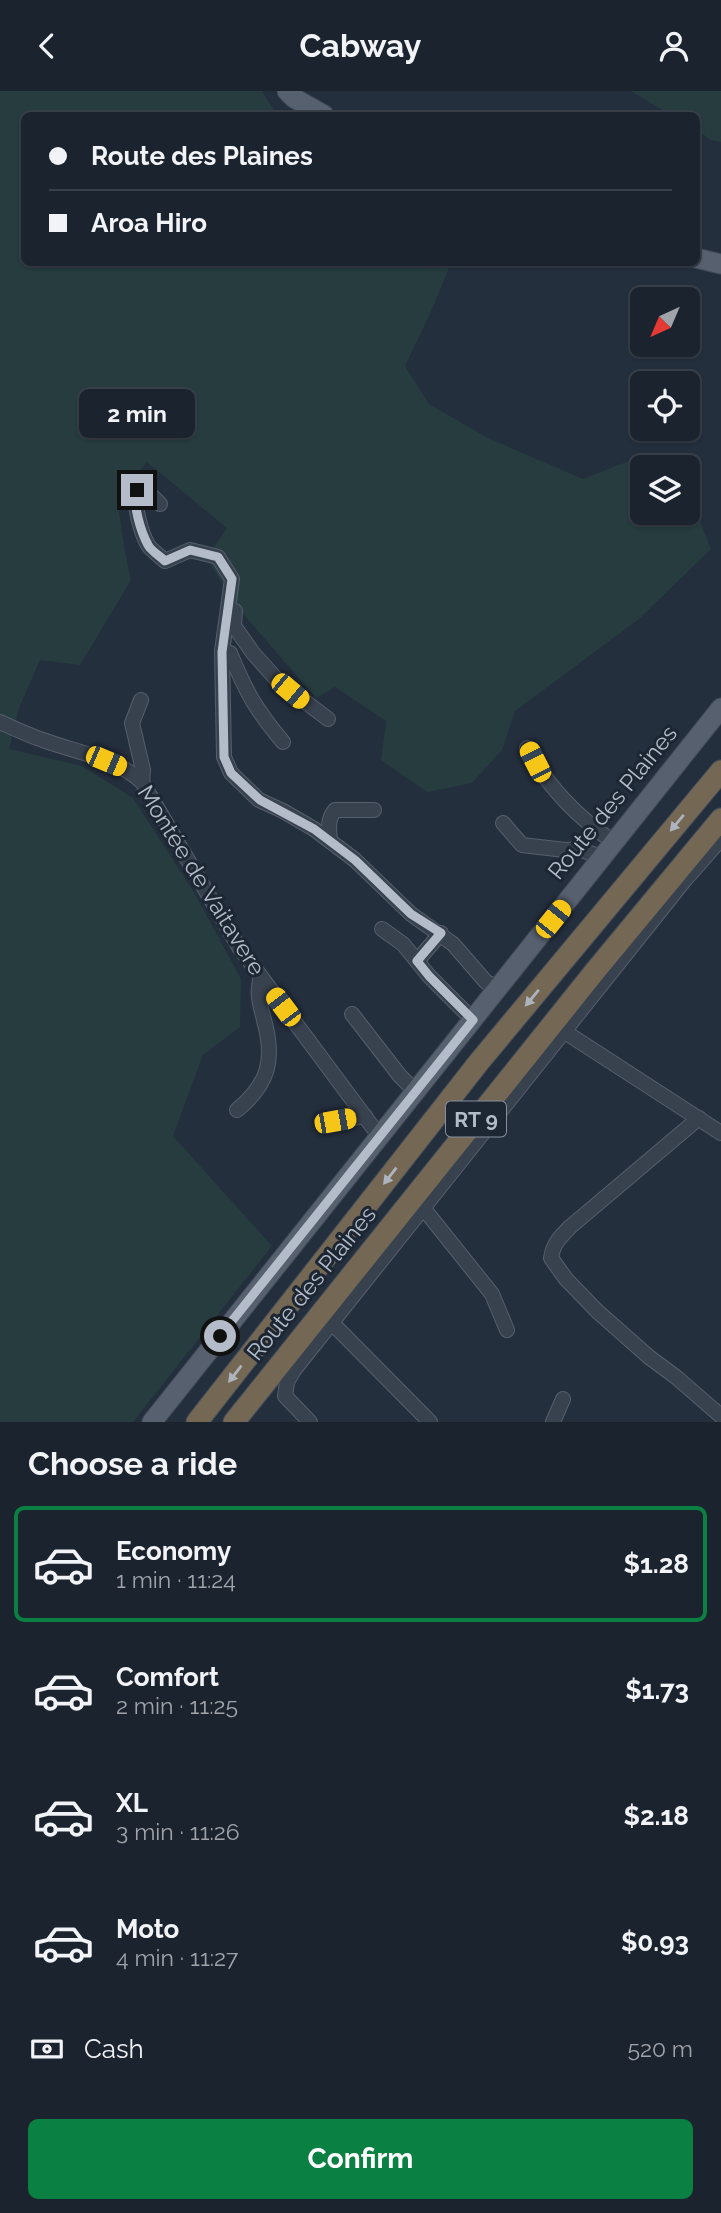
<!DOCTYPE html>
<meta charset="utf-8">
<style>
body{margin:0;font-family:Raleway,sans-serif;background:#282f3a;color:#f1f3f6;height:100vh;display:flex;flex-direction:column;font-size:26px;white-space:nowrap}
*{box-sizing:border-box;margin:0}
p{font-size:23px;color:#a0a4aa}
.icon{flex:none;width:38px;height:38px;fill:none;stroke:currentColor;stroke-width:2;stroke-linecap:round;stroke-linejoin:round}
.map{position:relative;height:1331px;overflow:hidden}
.side{display:flex;flex-direction:column;background:#1b232e;flex:1}
.side>*{flex:none}
.hud{position:absolute;left:21px;top:21px;width:679px;height:154px;border-radius:10px;box-shadow:0 2px 5px #0004,0 0 0 2px #39404a;display:grid;align-content:center;height:154px;padding:0 28px;background:#1b232e}
.needle{width:46px;rotate:224deg}
.buttons{position:absolute;left:630px;top:196px;display:grid;gap:14px}
.buttons a{display:grid;place-items:center;width:70px;height:70px;border-radius:10px;background:#1b232e;box-shadow:0 2px 5px #0004,0 0 0 2px #39404a;font-size:35px}
.end{position:absolute;width:32px;height:32px;margin:-16px;border:9px solid #b4bcc9;background:#111;box-shadow:0 0 0 4px #111}
.from{border-radius:50%}
.bubble{position:absolute;height:49px;border-radius:10px;background:#1b232e;box-shadow:0 2px 5px #0004,0 0 0 2px #39404a;font-size:23px;font-weight:700;line-height:49px;text-align:center}
.car{position:absolute;width:21px;height:42px;margin:-21px -10px;border-radius:9px;box-shadow:0 0 5px 2px #0007;background:linear-gradient(#f5c518 24%,#345 0 40%,#f5c518 0 76%,#345 0 86%,#f5c518 0)}
.hud b{display:flex;align-items:center;gap:24px;height:66px;font-size:26px}
.hud b+b{border-top:2px solid #39404a}
.hud i{width:18px;height:18px;background:#f1f3f6}
ul{padding:0;list-style:none}
li{display:flex;align-items:center;gap:21px;height:116px;margin:0 14px 10px;padding:0 14px;border:4px solid transparent;border-radius:10px}
li div{flex:1}
li b{display:block;font-size:26px}
li em{font-style:normal;font-weight:700}
li.selected{border-color:#0b8043}
li>.icon{width:63px;height:63px;stroke-width:1.5}
h2{padding:0 28px;font-size:32px;line-height:84px}
.pay{display:flex;align-items:center;gap:18px;height:77px;padding:0 28px;font-size:26px}
.pay p{margin-inline-start:auto}
.primary-button{display:flex;gap:14px;margin-top:auto;padding:14px 28px}
.primary-button a{flex:1;height:80px;border-radius:10px;background:#0b8043;color:#fff;font-size:28px;font-weight:700;line-height:80px;text-align:center}
header{display:flex;justify-content:space-between;align-items:center;height:91px;padding:0 28px;background:#1b232e;font-size:32px;font-weight:700}
.map>svg:first-child{display:block}
.green{fill:#263c3f}
.lines{fill:none;stroke-linecap:round;stroke-linejoin:round}
.minor-casing{stroke:#565f6c;stroke-width:16}
.major-casing{stroke:#414a57;stroke-width:21}
.highway-casing{stroke:#434c59;stroke-width:23}
.minor{stroke:#38414e;stroke-width:14}
.major{stroke:#56606e;stroke-width:19}
.highway{stroke:#746855;stroke-width:21}
.oneway{fill:#aeb4bd}
.route{stroke:#b4bcc9;stroke-width:9}
.labels{text-anchor:middle;dominant-baseline:central;stroke-width:6;stroke-linejoin:round;paint-order:stroke}
.shield{fill:#1d2633;stroke:#878f9c;stroke-width:2}
.shield-label{font-size:21px;font-weight:bold;fill:#b4bcc9}
.street-label{font-size:23px;fill:#b4bcc9;stroke:#1d2633}
</style>
<header><svg class="icon" aria-label="back" viewBox="0 0 24 24"><path d="M15 5l-7 7 7 7"/></svg>Cabway<svg class="icon" aria-label="person" viewBox="0 0 24 24"><circle cx="12" cy="8" r="4"/><path d="M4 21q1-7 8-7t8 7"/></svg></header>
<div class="map">
<svg width="721" height="1331" viewBox="0 0 721 1331">
<rect width="100%" height="100%" fill="#242f3e"/>
<!-- green -->
<g class="green">
<polygon points="0,0 262,0 277,24 24,24 24,172 451,172 430,223 405,275 429,313 488,347 583,388 639,366 651,376 642,376 642,422 688,422 688,411 695,418 711,458 639,528 515,620 502,659 472,692 427,701 381,669 386,630 335,596 316,607 238,517 206,467 227,437 147,371 117,406 124,456 131,489 80,574 40,569 19,617 9,658 82,675 133,707 195,803 241,888 240,936 203,964 173,1045 272,1155 133,1331 0,1331"/>
<polygon points="631,0 721,0 721,51 711,49 697,40 696,24 671,24"/>
</g>
<g class="lines">
<!-- minor casing -->
<g class="minor-casing">
<g id="minor">
<path d="M160,413C153,406 147,399 137,399C133,413 141,442 148,454C152,460 160,465 165,470L190,459L218,466L232,488L222,560L224,666L231,682L259,709L283,720L314,738L355,769L411,823L453,853L486,891L498,897"/>
<polyline points="235,520 234,535 253,562 278,590 328,628"/>
<path d="M222,560L230,562C246,601 256,619 283,651"/>
<polyline points="141,609 132,632 143,679 142,691"/>
<path d="M0,631C15,638 30,645 46,650C78,662 117,667 142,691L239,856L380,1046"/>
<path d="M527,657C546,694 579,728 614,751"/>
<polyline points="503,732 522,754 565,759 579,758 601,766"/>
<path d="M330,750C329,737 327,729 335,719H374"/>
<polyline points="382,838 403,853 429,885 473,929"/>
<polyline points="417,870 441,842"/>
<polyline points="352,923 400,985 416,1001"/>
<polyline points="565,941 721,1042"/>
<path d="M237,1019C269,993 275,968 264,929C260,913 256,902 261,886"/>
<path d="M699,1027L570,1136C560,1146 553,1153 551,1167L566,1188L597,1220L649,1266L676,1286L721,1325"/>
<polyline points="335,1030 365,1025"/>
<polyline points="424,1118 492,1203 507,1239"/>
<polyline points="331,1231 430,1331"/>
<polyline points="310,1331 285,1305 287,1291 294,1279 684,790 721,748"/>
<polyline points="553,1331 563,1308"/>
</g>
</g>
<!-- major casing -->
<g class="major-casing">
<g id="major">
<polyline points="287,0 294,7 324,24"/>
<polyline points="696,167 721,173"/>
<polyline points="152,1331 721,617"/>
</g>
</g>
<!-- highway casing -->
<g class="highway-casing">
<g id="highway">
<polyline points="197,1331 479,971 721,680"/>
<polyline points="234,1331 596,879 721,728"/>
</g>
</g>
<!-- minor -->
<use href="#minor" class="minor"/>
<!-- major -->
<use href="#major" class="major"/>
<!-- highway -->
<use href="#highway" class="highway"/>
</g>
<!-- one-way arrows -->
<defs><path id="oneway-solid" d="M-6-.8H1V-3.2L6.5 0L1 3.2V.8H-6Z" transform="scale(1.75)"/></defs>
<g class="oneway">
<use href="#oneway-solid" transform="translate(677 732) rotate(130)"/>
<use href="#oneway-solid" transform="translate(532 907) rotate(130)"/>
<use href="#oneway-solid" transform="translate(390 1085) rotate(128)"/>
<use href="#oneway-solid" transform="translate(235 1283) rotate(128)"/>
</g>
<g class="lines">
<!-- route -->
<path class="route" d="M137,399C132,413 141,441 148,454C151,460 160,465 165,470L190,459L218,466L232,488L222,561L224,666L231,682L260,709L314,738L355,769L411,823L441,842L417,870L429,885L473,929L220,1245"/>
</g>
<g class="labels">
<!-- shield labels -->
<rect class="shield" x="446" y="1010.5" width="60" height="35" rx="5"/>
<g class="shield-label">
<text x="476" y="1028">RT 9</text>
</g>
<!-- street labels -->
<g class="street-label">
<text transform="translate(612 711) rotate(-51)">Route des Plaines</text>
<text transform="translate(202 789) rotate(58)">Montée de Vaitavere</text>
<text transform="translate(311 1192) rotate(-51)">Route des Plaines</text>
</g>
</g>
</svg>
<div class="buttons">
<a><svg class="needle" viewBox="-14 -14 28 28"><path d="M0-13l5 13h-10z" fill="#e53935"/><path d="M0 13l5-13h-10z" fill="#a0a4aa"/></svg></a>
<a><svg class="icon" aria-label="locate" viewBox="0 0 24 24"><circle cx="12" cy="12" r="6"/><path d="M12 2v4M12 18v4M2 12h4M18 12h4"/></svg></a>
<a><svg class="icon" aria-label="layers" viewBox="0 0 24 24"><path d="M12 4l9 5-9 5-9-5zM3 14l9 5 9-5"/></svg></a>
</div>
<i class="end from" style="left:220px;top:1245px"></i>
<i class="end" style="left:137px;top:399px"></i>
<div class="bubble" style="left:79px;top:298px;width:116px">2 min</div>
<i class="car" style="left:290px;top:600px;rotate:130deg"></i>
<i class="car" style="left:106px;top:670px;rotate:113deg"></i>
<i class="car" style="left:535px;top:671px;rotate:333deg"></i>
<i class="car" style="left:553px;top:828px;rotate:39deg"></i>
<i class="car" style="left:283px;top:916px;rotate:323deg"></i>
<i class="car" style="left:335px;top:1030px;rotate:80deg"></i>
<div class="hud">
<b><i class="from"></i>Route des Plaines</b>
<b><i></i>Aroa Hiro</b>
</div>
</div>
<section class="side">
<h2>Choose a ride</h2>
<ul>
<li class="selected"><svg class="icon" aria-label="car" viewBox="0 0 24 24"><path d="M5 17H2v-5l4-1 3-4h7l3 4 3 1v5h-3M9 17h6M6 11h13"/><circle cx="7" cy="17" r="2"/><circle cx="17" cy="17" r="2"/></svg><div><b>Economy</b><p>1 min · 11:24</p></div><em>$1.28</em></li>
<li><svg class="icon" aria-label="car" viewBox="0 0 24 24"><path d="M5 17H2v-5l4-1 3-4h7l3 4 3 1v5h-3M9 17h6M6 11h13"/><circle cx="7" cy="17" r="2"/><circle cx="17" cy="17" r="2"/></svg><div><b>Comfort</b><p>2 min · 11:25</p></div><em>$1.73</em></li>
<li><svg class="icon" aria-label="car" viewBox="0 0 24 24"><path d="M5 17H2v-5l4-1 3-4h7l3 4 3 1v5h-3M9 17h6M6 11h13"/><circle cx="7" cy="17" r="2"/><circle cx="17" cy="17" r="2"/></svg><div><b>XL</b><p>3 min · 11:26</p></div><em>$2.18</em></li>
<li><svg class="icon" aria-label="car" viewBox="0 0 24 24"><path d="M5 17H2v-5l4-1 3-4h7l3 4 3 1v5h-3M9 17h6M6 11h13"/><circle cx="7" cy="17" r="2"/><circle cx="17" cy="17" r="2"/></svg><div><b>Moto</b><p>4 min · 11:27</p></div><em>$0.93</em></li>
</ul>
<div class="pay"><svg class="icon" aria-label="cash" viewBox="0 0 24 24"><path d="M3 7h18v10H3z"/><circle cx="12" cy="12" r="2"/></svg>Cash<p>520 m</p></div>
<div class="primary-button"><a>Confirm</a></div>
</section>
